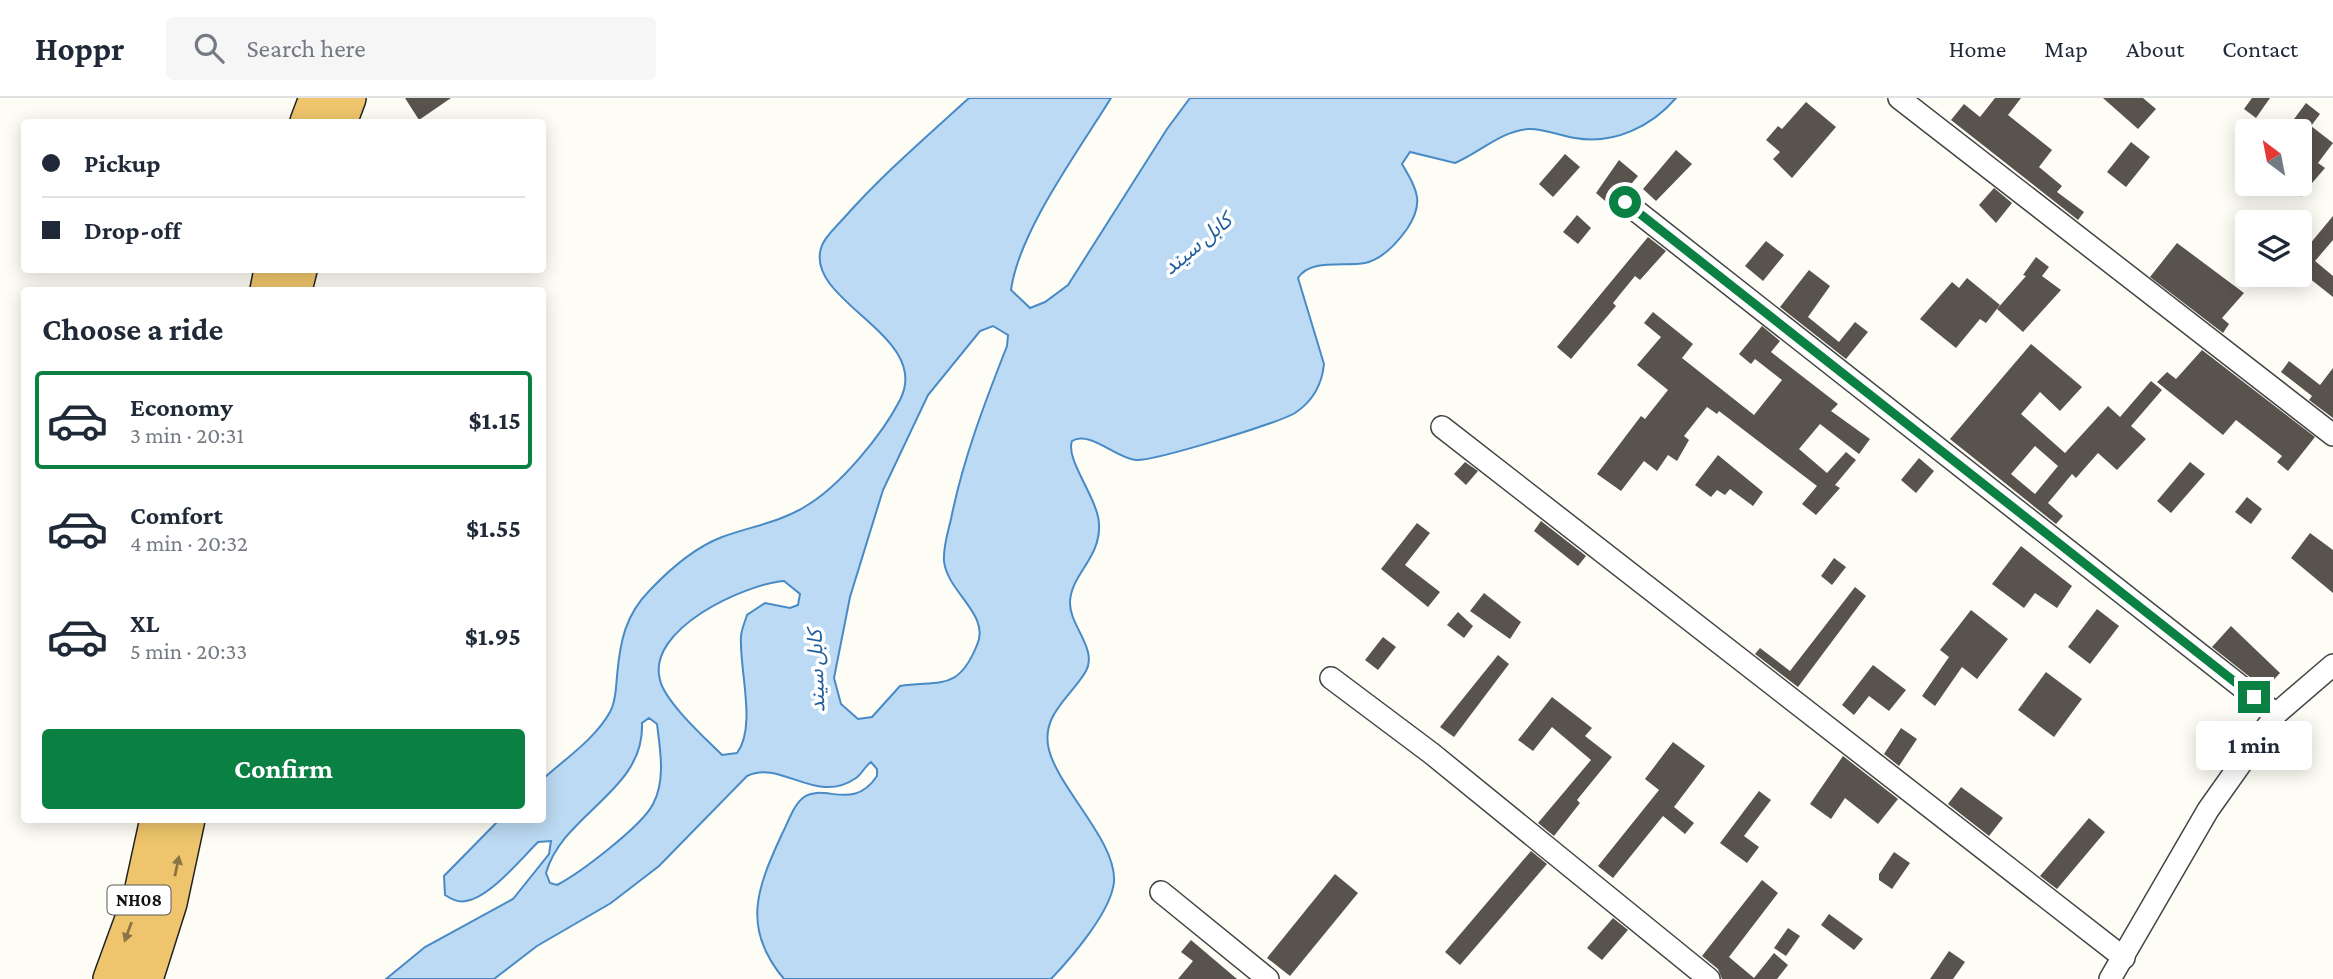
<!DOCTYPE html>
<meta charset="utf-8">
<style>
body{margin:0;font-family:"Crimson Pro","Noto Sans Arabic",serif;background:#f6f6f7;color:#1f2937;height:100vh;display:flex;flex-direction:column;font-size:26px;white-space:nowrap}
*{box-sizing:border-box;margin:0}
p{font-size:23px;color:#747a83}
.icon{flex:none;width:38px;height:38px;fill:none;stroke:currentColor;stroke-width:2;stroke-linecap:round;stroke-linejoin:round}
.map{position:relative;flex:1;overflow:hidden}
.details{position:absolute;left:21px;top:189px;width:525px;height:536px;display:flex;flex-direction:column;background:#fff;border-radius:7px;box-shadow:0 4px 18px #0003}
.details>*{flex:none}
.banner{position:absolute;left:21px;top:21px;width:525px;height:154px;border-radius:7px;box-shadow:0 4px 18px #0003;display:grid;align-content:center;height:154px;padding:0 21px;background:#fff}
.needle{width:46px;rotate:328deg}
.fabs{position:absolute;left:2235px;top:21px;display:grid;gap:14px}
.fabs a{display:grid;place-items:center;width:77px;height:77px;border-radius:7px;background:#fff;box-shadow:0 4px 18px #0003;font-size:35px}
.end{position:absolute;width:32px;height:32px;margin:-16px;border:9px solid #0b8043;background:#fff;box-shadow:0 0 0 4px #fff}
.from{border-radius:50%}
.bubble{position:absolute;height:49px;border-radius:7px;background:#fff;box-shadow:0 4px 18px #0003;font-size:23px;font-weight:700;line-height:49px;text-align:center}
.banner b{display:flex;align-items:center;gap:24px;height:66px;font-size:26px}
.banner b+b{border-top:2px solid #e0e1e3}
.banner i{width:18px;height:18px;background:#1f2937}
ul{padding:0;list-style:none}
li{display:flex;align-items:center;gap:21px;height:98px;margin:0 14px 10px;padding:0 7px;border:4px solid transparent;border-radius:7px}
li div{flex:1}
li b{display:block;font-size:26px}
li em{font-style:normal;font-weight:700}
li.current{border-color:#0b8043}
li>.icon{width:63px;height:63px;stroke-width:1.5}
h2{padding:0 21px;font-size:32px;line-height:84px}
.primary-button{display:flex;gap:14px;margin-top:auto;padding:14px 21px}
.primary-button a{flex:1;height:80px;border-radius:7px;background:#0b8043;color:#fff;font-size:28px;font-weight:700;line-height:80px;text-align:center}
header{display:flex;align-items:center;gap:42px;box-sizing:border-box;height:98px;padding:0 35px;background:#fff;border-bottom:2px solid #e0e1e3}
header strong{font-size:33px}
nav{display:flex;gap:38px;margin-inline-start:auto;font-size:24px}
.search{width:490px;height:63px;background:#f6f6f7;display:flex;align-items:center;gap:18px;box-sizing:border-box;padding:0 24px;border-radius:7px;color:#747a83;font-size:26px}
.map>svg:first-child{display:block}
.water{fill:#bcdaf3;stroke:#478ac6;stroke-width:2;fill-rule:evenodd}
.building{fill:#59534e;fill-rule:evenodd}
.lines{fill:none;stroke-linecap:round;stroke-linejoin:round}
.minor-casing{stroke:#444;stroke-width:24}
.trunk-casing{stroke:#222;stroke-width:38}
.minor{stroke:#fff;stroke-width:21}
.trunk{stroke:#eec56c;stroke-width:35}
.oneway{fill:#8b7443}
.route{stroke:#0b8043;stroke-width:9}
.labels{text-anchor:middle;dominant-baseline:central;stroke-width:7;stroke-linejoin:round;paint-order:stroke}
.shield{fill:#fff;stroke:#585858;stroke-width:2}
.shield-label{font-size:18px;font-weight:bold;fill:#111}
.water-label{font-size:21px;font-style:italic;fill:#1f5c9d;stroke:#fff}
</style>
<header>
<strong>Hoppr</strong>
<div class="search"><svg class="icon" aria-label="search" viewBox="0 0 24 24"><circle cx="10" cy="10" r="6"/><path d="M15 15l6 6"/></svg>Search here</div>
<nav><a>Home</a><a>Map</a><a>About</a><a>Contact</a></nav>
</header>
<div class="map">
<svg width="2333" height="881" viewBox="0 0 2333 881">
<rect width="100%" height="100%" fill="#fefdf5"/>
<!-- water -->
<path class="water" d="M969,0H1111C1079,52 1019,133 1011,192L1030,210L1045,204L1068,187L1167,31L1190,0H1676C1652,28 1614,47 1575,40C1560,38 1543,30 1528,31C1499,34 1481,54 1455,65L1410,54L1402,66C1417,92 1425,104 1407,131C1397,145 1383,161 1365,165C1345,169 1310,160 1298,180L1324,266C1322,287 1313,303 1295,315C1278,325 1155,363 1136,362C1117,361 1090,332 1072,343C1065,362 1098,400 1099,426C1101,460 1071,476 1070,504C1069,527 1098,551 1086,573C1071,599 1040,617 1049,652C1059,691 1117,744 1114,784C1111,814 1071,860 1051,881H784C741,830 757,790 782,736C788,725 793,707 804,699C825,685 853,714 877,678V671L871,664C865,668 862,676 856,680C816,708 781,661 747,678L659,768L611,805L537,848L494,881H386L425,849L513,801L549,756L551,743L538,744C521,761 490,799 466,803C458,805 451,801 445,797L444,778L500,721H542L543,681C565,661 595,641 610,614C616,604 616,589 617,578C620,544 625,517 650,492C669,472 696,449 722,439C749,429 781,424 806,408C840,388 882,337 900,302C933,238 805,204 821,150C824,139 836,129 843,121C882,77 926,39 969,0ZM993,228L1008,237L1007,248C985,304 963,361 951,421C948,434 943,449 944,463C947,494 991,517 977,547C958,594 940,582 900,588L872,619L858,621L841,606L834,580L850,499L883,392L928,297L980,233ZM784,483L800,496L798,507L790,510L765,505L747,517C745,524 741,532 741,539C739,571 757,628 737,655L722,657C706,641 665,604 660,582C646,531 745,486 784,483ZM649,620L657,626C660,651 666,682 653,706C642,728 580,775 557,787L550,785L546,775C563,715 645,693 642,625Z"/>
<!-- building -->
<g class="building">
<polygon points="405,0 451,0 419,22"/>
<polygon points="1995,0 2021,0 2008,17 2052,52 2039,69 2062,88 2057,94 2084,114 2078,122 1951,22 1964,6 1980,19"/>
<polygon points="2103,0 2143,0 2156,11 2138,31"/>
<polygon points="2252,0 2270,0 2256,20 2244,11"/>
<polygon points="1806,4 1836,29 1792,80 1773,61 1780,54 1766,42 1778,28 1782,31"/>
<polygon points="2306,5 2320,16 2311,28 2333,45 2318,65 2325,70 2300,99 2300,33 2285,33"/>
<polygon points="2131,44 2150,59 2126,89 2107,74"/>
<polygon points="1676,52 1692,66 1656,103 1643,91"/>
<polygon points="1565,56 1580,69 1553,99 1539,86"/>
<polygon points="1619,62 1638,78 1627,91 1615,95 1612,109 1596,95"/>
<polygon points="1994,90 2012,105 1996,125 1979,107"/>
<polygon points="1577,117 1591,130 1578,146 1563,134"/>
<polygon points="2333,118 2333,142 2315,163 2333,178 2333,199 2304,176 2300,181 2300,149 2304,153"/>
<polygon points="1648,139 1666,153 1640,182 1635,178 1613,205 1616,208 1571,261 1557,249"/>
<polygon points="1766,143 1784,157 1763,183 1745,168"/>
<polygon points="2177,145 2244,195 2222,220 2229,226 2223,235 2150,179"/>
<polygon points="2036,159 2049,169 2042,178 2061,192 2023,234 1997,211 2026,178 2023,177"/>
<polygon points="1809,172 1830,188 1808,219 1839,244 1855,224 1868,234 1846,261 1780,209"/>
<polygon points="1967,180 2000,207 1986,225 1980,221 1956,250 1920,221 1952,184 1959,190"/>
<polygon points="1653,214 1693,246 1682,260 1754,317 1782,282 1755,261 1751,266 1739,256 1762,228 1780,243 1771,254 1838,306 1831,313 1870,341 1859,356 1820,326 1799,351 1827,375 1846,354 1856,362 1835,387 1840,390 1816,417 1802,406 1817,388 1719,313 1717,316 1707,309 1684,338 1689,342 1677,363 1668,357 1657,373 1644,363 1621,393 1597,376 1641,318 1645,321 1668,292 1637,267 1661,239 1644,225"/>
<path d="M2031,246L2082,289L2060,313L2040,294L2021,316L2065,355L2108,308L2120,319L2151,283L2162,292L2131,328L2146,341L2117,372L2098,355L2076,380L2072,376L2048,405L2063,418L2056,426L1950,341ZM2035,348L2058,368L2035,396L2011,376Z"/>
<polygon points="2202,252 2315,339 2288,373 2277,364 2282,358 2236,322 2223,337 2157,284 2167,274 2176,281"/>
<polygon points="2289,263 2320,287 2333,270 2333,320 2309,302 2312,298 2281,274"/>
<polygon points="1718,357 1763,394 1753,408 1730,391 1725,397 1717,392 1711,399 1695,387"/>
<polygon points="1919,360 1934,373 1916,395 1901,382"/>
<polygon points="1465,364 1478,373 1466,387 1454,376"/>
<polygon points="2190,364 2205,376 2171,415 2157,403"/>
<polygon points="2247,399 2262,411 2251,426 2235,414"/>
<polygon points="1541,423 1586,458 1578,468 1534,433"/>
<polygon points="1417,425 1430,435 1405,467 1440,494 1428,509 1381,471"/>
<polygon points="2310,435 2333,452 2333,495 2291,460"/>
<polygon points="2021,448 2072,488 2057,510 2035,495 2024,510 1992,486"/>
<polygon points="1834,460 1846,469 1832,487 1821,478"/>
<polygon points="1855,489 1866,498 1798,589 1755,556 1760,550 1790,573"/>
<polygon points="1484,495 1521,524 1510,541 1470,513"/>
<polygon points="2097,511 2119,528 2090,566 2068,549"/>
<polygon points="1971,512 2008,541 1977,581 1962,569 1935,608 1922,598 1949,559 1940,552"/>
<polygon points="1458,514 1473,528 1464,540 1447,527"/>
<polygon points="2231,528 2280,575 2265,591 2212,549"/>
<polygon points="1383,539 1396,549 1378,572 1365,562"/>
<polygon points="1498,557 1509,566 1454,639 1440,629"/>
<polygon points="1873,567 1906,592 1889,613 1869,598 1854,617 1842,607"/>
<polygon points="2046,574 2082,601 2054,639 2018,612"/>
<polygon points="1552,599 1592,630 1585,638 1612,659 1577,702 1580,705 1554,738 1538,725 1591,662 1552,629 1533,653 1518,642"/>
<polygon points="1901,630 1917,641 1899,668 1884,656"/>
<polygon points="1673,644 1705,668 1674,709 1694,725 1685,736 1663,718 1613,780 1598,768 1659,692 1645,681"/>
<polygon points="1843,658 1898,701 1878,726 1845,700 1831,721 1810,706"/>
<polygon points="1961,689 2003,720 1989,738 1948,706"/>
<polygon points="1759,693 1771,702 1744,738 1759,749 1747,765 1720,745"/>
<polygon points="2089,720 2105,734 2057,791 2040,778"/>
<polygon points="1531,753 1547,766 1460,867 1445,854"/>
<polygon points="1894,754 1910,765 1892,791 1879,782 1879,776"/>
<polygon points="1335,776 1358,795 1290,878 1267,860"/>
<polygon points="1762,782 1778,795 1729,859 1754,880 1774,855 1788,867 1777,881 1722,881 1718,871 1702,858"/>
<polygon points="1829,816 1863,841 1854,852 1821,827"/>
<polygon points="1613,820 1628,832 1602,862 1587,850"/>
<polygon points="1788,830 1800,838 1786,858 1774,850"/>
<polygon points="1191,842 1237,881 1178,881 1193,863 1181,854"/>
<polygon points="1949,853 1965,864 1953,881 1930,881"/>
</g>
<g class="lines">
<!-- minor casing -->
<g class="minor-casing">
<g id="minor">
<polyline points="1899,0 2333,337"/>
<polyline points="1625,104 2276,616"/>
<polyline points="1442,329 2124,860"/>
<polyline points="1331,580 1431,655 1709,881"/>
<polyline points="1161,794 1268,881"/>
<polyline points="2110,881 2208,712 2276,616 2333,567"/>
</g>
</g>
<!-- trunk casing -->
<g class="trunk-casing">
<g id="trunk">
<polyline points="308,24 317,0"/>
<polyline points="339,24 348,0"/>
<polyline points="268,192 272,172"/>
<polyline points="294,192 299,172"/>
<polyline points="111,881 141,799 158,721"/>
<polyline points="145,881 169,805 187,721"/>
</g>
</g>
<!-- minor -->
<use href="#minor" class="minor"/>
<!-- trunk -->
<use href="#trunk" class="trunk"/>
</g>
<!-- one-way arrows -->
<defs><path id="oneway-solid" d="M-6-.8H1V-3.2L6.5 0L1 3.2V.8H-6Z" transform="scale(1.75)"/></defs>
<g class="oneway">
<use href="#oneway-solid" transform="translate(177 768) rotate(-78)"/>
<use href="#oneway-solid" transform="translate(128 834) rotate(110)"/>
</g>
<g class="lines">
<!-- route -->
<polyline class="route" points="1625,104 2254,599"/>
</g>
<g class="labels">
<!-- shield labels -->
<rect class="shield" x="107.5" y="787.5" width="63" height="29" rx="5"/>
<g class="shield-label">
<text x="139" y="802">NH08</text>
</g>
<!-- water labels -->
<g class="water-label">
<text transform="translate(1197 146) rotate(-40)">کابل سيند</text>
<text transform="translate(816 573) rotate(-92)">کابل سيند</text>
</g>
</g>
</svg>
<div class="fabs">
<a><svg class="needle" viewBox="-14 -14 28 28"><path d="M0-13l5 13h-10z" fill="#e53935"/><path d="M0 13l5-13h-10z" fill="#747a83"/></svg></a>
<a><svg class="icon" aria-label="layers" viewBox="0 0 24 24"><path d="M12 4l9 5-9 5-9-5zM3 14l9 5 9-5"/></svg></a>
</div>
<i class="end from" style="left:1625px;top:104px"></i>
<i class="end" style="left:2254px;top:599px"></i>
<div class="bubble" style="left:2196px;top:623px;width:116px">1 min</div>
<div class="banner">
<b><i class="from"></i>Pickup</b>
<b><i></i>Drop-off</b>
</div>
<section class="details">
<h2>Choose a ride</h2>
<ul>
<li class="current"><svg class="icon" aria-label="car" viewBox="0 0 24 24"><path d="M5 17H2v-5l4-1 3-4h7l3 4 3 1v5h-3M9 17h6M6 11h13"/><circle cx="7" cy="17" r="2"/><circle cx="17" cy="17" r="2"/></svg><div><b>Economy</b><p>3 min · 20:31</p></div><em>$1.15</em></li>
<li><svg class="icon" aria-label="car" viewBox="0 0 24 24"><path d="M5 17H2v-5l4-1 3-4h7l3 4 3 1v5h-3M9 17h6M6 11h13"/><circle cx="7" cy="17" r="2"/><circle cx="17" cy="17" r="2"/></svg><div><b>Comfort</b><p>4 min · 20:32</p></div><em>$1.55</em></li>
<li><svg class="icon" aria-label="car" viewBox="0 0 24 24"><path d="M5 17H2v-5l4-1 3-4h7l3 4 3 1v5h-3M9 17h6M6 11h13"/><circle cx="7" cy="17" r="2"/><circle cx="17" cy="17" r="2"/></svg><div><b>XL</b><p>5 min · 20:33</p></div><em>$1.95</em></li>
</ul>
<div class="primary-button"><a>Confirm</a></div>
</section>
</div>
